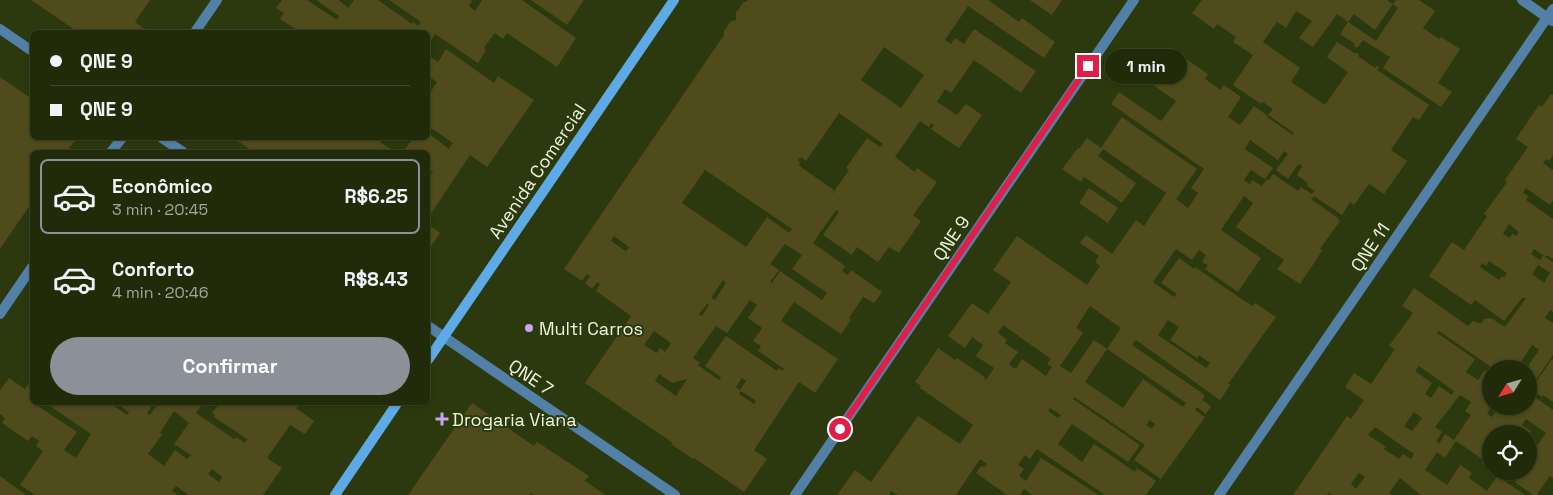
<!DOCTYPE html>
<html lang="pt">
<meta charset="utf-8">
<style>
body{margin:0;font-family:"Space Grotesk",sans-serif;background:#293313;color:#f1f3f6;height:100vh;display:flex;flex-direction:column;font-size:19px;white-space:nowrap}
*{box-sizing:border-box;margin:0}
p{font-size:16px;color:#a2a79c}
.icon{flex:none;width:28px;height:28px;fill:none;stroke:currentColor;stroke-width:2;stroke-linecap:round;stroke-linejoin:round}
.map{position:relative;flex:1;overflow:hidden}
.panel{position:absolute;left:30px;top:150px;width:400px;height:255px;display:flex;flex-direction:column;background:#212b0a;border-radius:8px;box-shadow:0 1px 4px #0004,0 0 0 1px #3e472b}
.panel>*{flex:none}
.banner{position:absolute;left:30px;top:30px;width:400px;height:110px;border-radius:8px;box-shadow:0 1px 4px #0004,0 0 0 1px #3e472b;display:grid;align-content:center;height:110px;padding:0 20px;background:#212b0a}
.needle{width:32px;rotate:233deg}
.fabs{position:absolute;left:1482px;top:360px;display:grid;gap:10px}
.fabs a{display:grid;place-items:center;width:55px;height:55px;border-radius:50%;background:#212b0a;box-shadow:0 1px 4px #0004,0 0 0 1px #3e472b;font-size:25px}
.end{position:absolute;width:22px;height:22px;margin:-11px;border:6px solid #e11d48;background:#fff;box-shadow:0 0 0 2px #fff}
.from{border-radius:50%}
.bubble{position:absolute;height:35px;border-radius:18px;background:#212b0a;box-shadow:0 1px 4px #0004,0 0 0 1px #3e472b;font-size:16px;font-weight:700;line-height:35px;text-align:center}
.banner b{display:flex;align-items:center;gap:18px;height:48px;font-size:19px}
.banner b+b{border-top:1px solid #3e472b}
.banner i{width:12px;height:12px;background:#f1f3f6}
ul{padding:9px 0 0;list-style:none}
li{display:flex;align-items:center;gap:15px;height:75px;margin:0 10px 8px;padding:0 10px;border:2px solid transparent;border-radius:8px}
li div{flex:1}
li b{display:block;font-size:19px}
li em{font-style:normal;font-weight:700}
li.active{border-color:#8c9099}
li>.icon{width:45px;height:45px;stroke-width:1.5}
.action{display:flex;gap:10px;margin-top:auto;padding:10px 20px}
.action a{flex:1;height:58px;border-radius:30px;background:#8c9099;color:#fff;font-size:20px;font-weight:700;line-height:58px;text-align:center}
.map>svg:first-child{display:block}
.building{fill:#4f4b1c;fill-rule:evenodd}
.lines{fill:none;stroke-linecap:round;stroke-linejoin:round}
.minor{stroke:#5280a6;stroke-width:10}
.tertiary{stroke:#5280a6;stroke-width:10}
.secondary{stroke:#5eaae7;stroke-width:10}
.route{stroke:#e11d48;stroke-width:6}
.poi-dot{fill:#c7a6ef;stroke:#2c390e;stroke-width:2}
.labels{text-anchor:middle;dominant-baseline:central;stroke-width:4;stroke-linejoin:round;paint-order:stroke}
.street-label{font-size:18px;fill:#ebf4dc;stroke:#2c390e}
.poi-label{font-size:18px;fill:#ebf4dc;stroke:#2c390e;text-anchor:start}
</style>
<div class="map">
<svg width="1553" height="495" viewBox="0 0 1553 495">
<rect width="100%" height="100%" fill="#2c390e"/>
<!-- building -->
<g class="building">
<polygon points="31,0 150,0 135,22 149,32 78,32"/>
<polygon points="282,0 307,0 337,20 339,16 316,0 339,0 348,8 354,0 378,0 412,24 413,22 418,26 421,22 389,0 471,0 472,1 469,6 475,11 482,0 522,0 576,38 557,67 507,33 503,39 495,33 485,46 484,49 486,50 478,63 435,34 428,45 428,32 301,32 280,19 284,13 276,8"/>
<polygon points="531,0 584,0 567,25"/>
<path d="M749,0H988L1019,22L1022,18L1055,42L1044,58L968,6L945,40L951,44L955,38L964,44L974,29L1036,71L1021,93L974,60L951,93L945,89L937,102L957,115L966,104L982,115L959,148L931,129L934,125L931,123L929,127L920,121L895,157L915,172L917,168L937,182L913,215L921,221L899,253L889,247L878,262L857,247L852,255L823,235L839,212L836,210L817,237L813,243L845,266L842,271L848,275L851,270L882,292L874,303L863,297L849,318L851,320L841,334L794,302L781,321L838,359L815,393L799,382L754,450L767,459L744,492L694,458L693,459L671,444L673,443L585,383L631,316L596,291L600,284L597,282L592,289L585,283L590,276L587,274L582,281L564,269L724,35V31L731,21L736,20V13L743,3ZM884,47L924,75L901,108L861,80ZM839,113L883,144L880,147L867,138L846,168L849,170L833,193H832L834,190L801,167L799,165L800,162L798,160L801,157L806,161ZM705,170L792,229L789,233L767,217L746,247L682,203ZM614,236L629,247L626,251L611,241ZM785,244L802,255L792,269L827,293L822,300L780,271L772,283L770,282L779,270L770,264ZM723,280L726,283L715,300L711,298ZM750,300L757,305L748,318L762,328L753,341L761,346L758,351L784,369L782,371L779,368L777,371L726,336L705,366L721,377L719,380L698,365L700,363L693,358L716,326L727,333ZM707,304L709,305L702,316L699,314ZM654,331L671,343L665,352L660,348L657,353L644,345ZM659,374L672,383L687,379L676,396L655,381ZM742,378L746,381L740,390L736,387ZM741,391L756,401L754,404L739,394Z"/>
<polygon points="1030,0 1062,0 1052,15"/>
<path d="M1202,0H1387L1393,4L1375,30L1354,14L1348,22L1337,14L1313,47L1299,38L1312,21L1296,11L1286,28L1277,22L1263,42L1300,68L1291,82L1325,105L1348,72L1327,57L1337,42L1356,54V53L1359,54L1358,56L1375,68L1376,66L1379,67L1377,70L1429,105L1419,120L1413,117L1391,150L1407,161L1384,194L1369,184L1354,205L1350,202L1342,215L1314,196L1311,199L1339,219L1338,220L1340,221L1320,249L1322,251L1300,284L1277,269L1284,260L1236,227L1253,203L1244,196L1221,230L1261,258L1238,292L1205,269L1208,265L1202,262L1206,255L1199,250L1192,260L1176,249L1153,282L1174,297L1177,294L1161,283L1179,258L1194,269L1195,267L1252,306L1255,303L1276,317L1228,384L1230,385L1220,400L1136,340L1132,345L1202,393L1205,396L1202,400L1211,406L1206,414L1197,407L1195,410L1205,417L1161,479L1134,460L1145,445L1074,397L1073,399L1140,445L1128,462L1072,424L1058,444L1082,462L1094,444L1135,472L1137,468L1156,481L1146,495H1105L1037,449L1030,459L1025,455L1018,465L1024,469L1019,476L1026,481L1041,458L1099,495H1032L1024,489L1020,495H1007L976,473L981,466L985,467L987,464L980,459L956,495H898L891,491L889,495H837L855,470L871,482L918,416L960,444L973,425L920,388L921,386L915,382L938,348L955,360L957,358L985,377L984,379L986,380L994,368L976,356L983,345L972,337L965,348L948,336L972,303L988,314L1011,282L993,270L1017,236L1087,285L1100,266L1095,262L1099,256L1080,243L1086,235L1112,254L1136,220L1144,226L1166,193L1103,149L1098,156L1136,183L1122,203L1084,177L1081,182L1062,169L1078,148L1079,149L1087,138L1101,148L1122,117L1143,132L1197,169L1176,199L1188,208L1198,193L1191,188L1204,169L1111,104L1119,92L1161,121L1176,101L1146,80L1169,47L1208,74L1205,79L1221,90L1224,85L1241,97L1228,117L1240,125L1254,106L1268,116L1267,117L1293,135L1294,133L1268,115L1273,109L1263,102L1261,104L1233,85L1253,55L1233,42L1236,37L1217,24L1214,29L1192,13ZM1250,140L1278,160L1284,151L1288,154L1276,170L1288,179L1297,166L1300,164L1302,166L1297,175L1308,183L1307,186L1315,191L1312,194L1301,187L1298,191L1273,174L1269,180L1267,179L1262,186L1252,180L1250,184L1244,180L1251,170L1265,179L1273,168L1245,149ZM1090,306L1121,328L1107,349L1186,403L1183,407L1143,379L1123,408L1085,382L1107,349L1094,340L1071,373L1060,366L1083,333L1076,328ZM1168,320L1179,327L1170,340L1197,358L1199,355L1210,363L1206,368L1158,335ZM1003,325L1051,359L1047,364L1052,367L1046,376L1022,359L1016,369L1011,366L1009,364L1018,352L1005,343L1007,340L998,333ZM1050,408L1061,415L1058,418L1048,411ZM1150,420L1155,424L1152,429L1146,425Z"/>
<polygon points="1396,0 1419,0 1435,11 1423,28 1439,39 1441,37 1460,49 1438,83 1452,92 1441,107 1383,68 1390,57 1363,40 1357,48 1354,46 1355,44 1340,34 1348,22 1376,41 1398,8 1393,4"/>
<polygon points="446,49 494,83 498,76 534,100 487,167 470,155 428,218 428,175 430,177 433,172 428,168 428,152 403,152 413,138 428,138 428,133 449,149 453,143 428,126 428,96 437,82 428,76 428,55 438,62"/>
<polygon points="0,77 32,99 32,138 77,138 66,152 32,152 32,202 0,249"/>
<path d="M1551,94L1553,95V155L1549,161L1546,159L1543,163L1553,170V201L1550,205L1526,188L1523,193L1528,196L1526,200L1553,219V259L1546,255L1545,257L1553,262V312L1550,310L1545,318L1553,323V355L1529,390V369H1526L1539,350L1532,345L1516,369H1494L1439,331L1437,333L1475,359L1466,372L1478,380L1485,370L1491,372V407L1487,414L1492,417L1500,406H1529V393L1553,410V478L1550,476L1537,494L1539,495H1533L1515,482L1517,480L1504,471H1529V442L1536,447L1546,433L1526,419L1522,425L1531,431L1529,434H1491V462L1489,464L1456,441L1445,458L1437,452L1425,470L1447,485L1460,465L1472,473L1469,478L1487,491L1497,476L1525,495H1421L1400,478L1389,493L1392,495H1332L1329,493L1327,495H1293L1347,416L1351,419L1364,400L1345,387L1354,373L1371,384L1395,349L1389,346L1413,313L1402,306L1414,288L1468,326L1473,321L1481,324L1484,319L1491,318L1505,327L1526,298H1522L1504,321L1475,300L1471,305L1429,276L1452,242L1464,250L1487,216L1484,214L1507,182L1505,180L1528,147L1516,139L1539,105L1542,107ZM1509,224L1519,232L1516,236L1512,234L1510,238L1503,234ZM1534,249L1543,255L1540,260L1531,254ZM1489,261L1507,273L1504,278L1502,276L1499,280L1480,267L1482,263L1486,266ZM1538,265L1550,273L1544,283L1532,274ZM1419,366L1454,391L1452,395L1439,386L1431,398L1425,394L1432,383L1415,371ZM1460,395L1471,402L1465,411L1471,415L1454,440L1445,434L1439,444L1436,441L1442,432L1435,427ZM1414,412L1422,418L1412,431L1404,426ZM1375,427L1414,454L1411,459L1403,454L1399,459L1384,449L1386,447L1368,435ZM1359,473L1365,477L1356,489L1351,484Z"/>
<polygon points="233,138 383,138 380,142 395,152 254,152"/>
<polygon points="1089,188 1118,208 1108,223 1079,203"/>
<polygon points="428,224 440,233 428,251"/>
<polygon points="1552,359 1553,360 1553,402 1543,395 1542,397 1531,389"/>
<path d="M9,378L25,389L32,379V402H40L38,406L77,432L64,450L76,458L91,434L44,402H108L127,415L129,412L115,402H154L147,413L150,415L157,405L154,402H204L196,413L234,439L236,437L245,443L247,439L214,417L215,415L212,413L219,404L217,402H301L296,408L314,421L305,434L290,425L267,458L282,468L263,495H189L176,486L172,491L178,495H35L20,485L43,451L36,446L39,441L32,436L28,441L2,423L5,418L0,414V390ZM174,411L189,423L174,444L191,455L187,459L175,450L164,466L148,454L162,435L160,433ZM212,469L222,477L219,482L208,474Z"/>
<polygon points="472,403 534,446 537,442 589,476 585,481 606,495 534,495 530,493 529,495 408,495"/>
<polygon points="0,476 26,495 0,495"/>
</g>
<g class="lines">
<!-- minor -->
<g class="minor">
<polyline points="1522,0 1552,21"/>
<polyline points="195,32 217,0"/>
<polyline points="111,152 122,138"/>
<polyline points="0,314 32,267"/>
<polyline points="795,495 1134,0"/>
<polyline points="1219,495 1553,9"/>
</g>
<!-- tertiary -->
<g class="tertiary">
<polyline points="0,29 32,51"/>
<polyline points="162,138 183,152"/>
<polyline points="428,326 675,495"/>
</g>
<!-- secondary -->
<g class="secondary">
<polyline points="428,360 674,0"/>
<polyline points="335,495 398,402"/>
</g>
</g>
<g class="lines">
<!-- route -->
<polyline class="route" points="840,429 1088,66"/>
</g>
<!-- markers -->
<g class="poi-dot">
<circle cx="529" cy="328" r="5"/>
<path d="M439.5 411.5h5v5h5v5h-5v5h-5v-5h-5v-5h5z"/>
</g>
<g class="labels">
<!-- street labels -->
<g class="street-label">
<text transform="translate(537 171) rotate(-56)">Avenida Comercial</text>
<text transform="translate(951 238) rotate(-56)">QNE 9</text>
<text transform="translate(1370 247) rotate(-56)">QNE 11</text>
<text transform="translate(531 377) rotate(34)">QNE 7</text>
</g>
<!-- poi labels -->
<g class="poi-label">
<text x="539" y="328">Multi Carros</text>
<text x="452" y="419">Drogaria Viana</text>
</g>
</g>
</svg>
<div class="fabs">
<a><svg class="needle" viewBox="-14 -14 28 28"><path d="M0-13l5 13h-10z" fill="#e53935"/><path d="M0 13l5-13h-10z" fill="#a2a79c"/></svg></a>
<a><svg class="icon" aria-label="locate" viewBox="0 0 24 24"><circle cx="12" cy="12" r="6"/><path d="M12 2v4M12 18v4M2 12h4M18 12h4"/></svg></a>
</div>
<i class="end from" style="left:840px;top:429px"></i>
<i class="end" style="left:1088px;top:66px"></i>
<div class="bubble" style="left:1105px;top:49px;width:82px">1 min</div>
<div class="banner">
<b><i class="from"></i>QNE 9</b>
<b><i></i>QNE 9</b>
</div>
<section class="panel">
<ul>
<li class="active"><svg class="icon" aria-label="car" viewBox="0 0 24 24"><path d="M5 17H2v-5l4-1 3-4h7l3 4 3 1v5h-3M9 17h6M6 11h13"/><circle cx="7" cy="17" r="2"/><circle cx="17" cy="17" r="2"/></svg><div><b>Econômico</b><p>3 min · 20:45</p></div><em>R$6.25</em></li>
<li><svg class="icon" aria-label="car" viewBox="0 0 24 24"><path d="M5 17H2v-5l4-1 3-4h7l3 4 3 1v5h-3M9 17h6M6 11h13"/><circle cx="7" cy="17" r="2"/><circle cx="17" cy="17" r="2"/></svg><div><b>Conforto</b><p>4 min · 20:46</p></div><em>R$8.43</em></li>
</ul>
<div class="action"><a>Confirmar</a></div>
</section>
</div>
